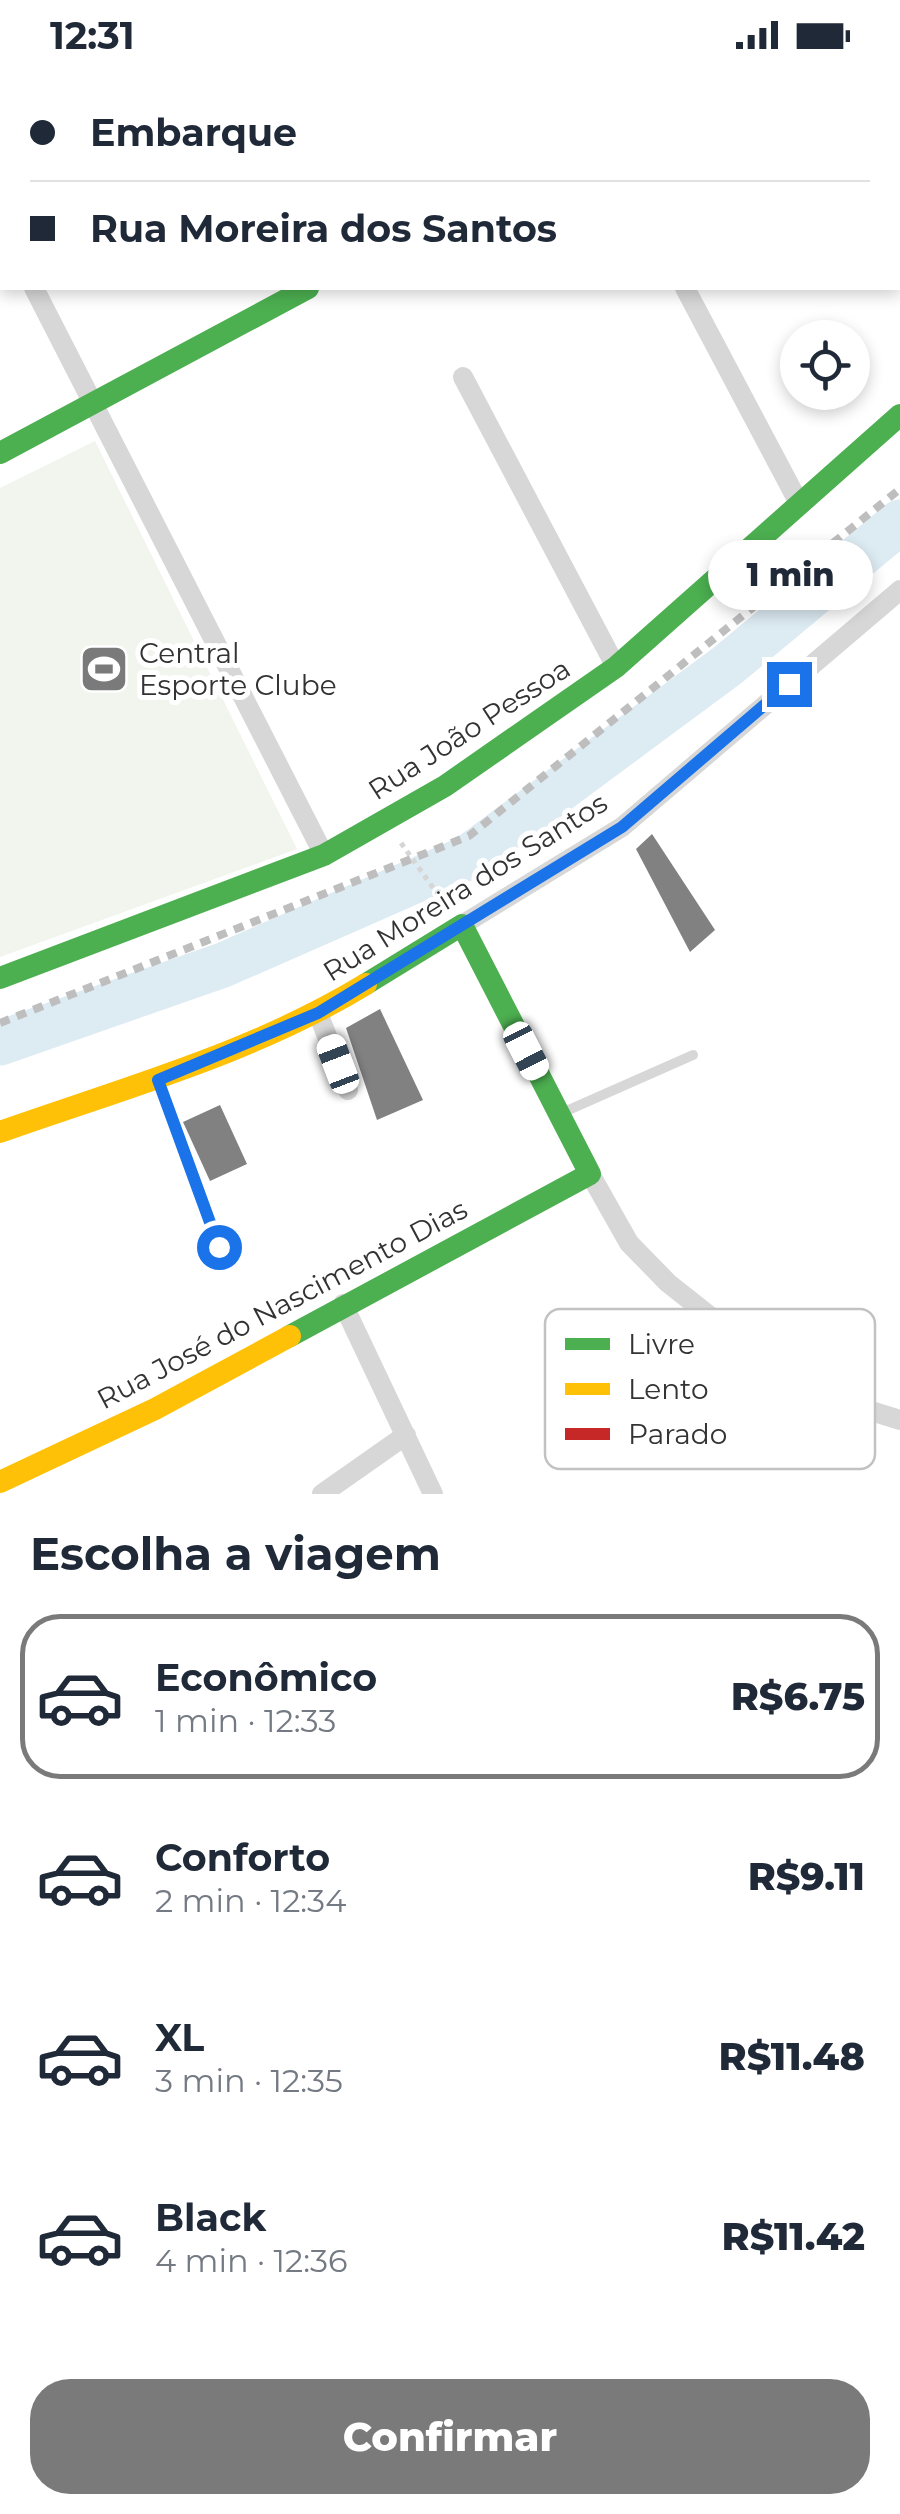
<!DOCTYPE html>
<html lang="pt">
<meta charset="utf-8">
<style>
body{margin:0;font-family:Montserrat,sans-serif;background:#f2f2f3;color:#1f2937;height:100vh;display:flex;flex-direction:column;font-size:38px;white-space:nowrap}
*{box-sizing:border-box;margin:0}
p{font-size:32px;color:#747a83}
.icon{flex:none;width:55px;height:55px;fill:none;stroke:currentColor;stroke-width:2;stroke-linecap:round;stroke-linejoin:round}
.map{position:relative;height:1424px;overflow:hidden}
.side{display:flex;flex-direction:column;background:#fff;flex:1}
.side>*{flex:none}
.top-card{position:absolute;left:0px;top:0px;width:900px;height:220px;box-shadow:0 5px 15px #0003;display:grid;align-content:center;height:220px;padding:0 30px;background:#fff}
.tools{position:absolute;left:780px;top:250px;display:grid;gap:20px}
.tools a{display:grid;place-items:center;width:90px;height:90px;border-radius:50%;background:#fff;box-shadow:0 5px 15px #0003;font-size:50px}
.end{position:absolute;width:45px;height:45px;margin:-22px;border:12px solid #1a73e8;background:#fff;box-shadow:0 0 0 5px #fff}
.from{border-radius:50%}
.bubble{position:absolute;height:70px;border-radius:35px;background:#fff;box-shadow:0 5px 15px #0003;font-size:32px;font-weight:800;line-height:70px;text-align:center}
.car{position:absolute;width:30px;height:60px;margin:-30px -15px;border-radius:12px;box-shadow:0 0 8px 2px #0007;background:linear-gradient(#fff 24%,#345 0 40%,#fff 0 76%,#345 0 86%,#fff 0)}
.top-card b{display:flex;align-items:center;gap:35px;height:95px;font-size:38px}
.top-card b+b{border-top:2px solid #e0e1e3}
.top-card i{width:25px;height:25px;background:#1f2937}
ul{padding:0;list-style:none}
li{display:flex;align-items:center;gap:30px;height:165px;margin:0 20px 15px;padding:0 10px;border:5px solid transparent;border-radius:40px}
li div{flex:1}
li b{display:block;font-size:38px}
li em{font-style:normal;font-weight:800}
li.on{border-color:#7a7a7a}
li>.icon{width:90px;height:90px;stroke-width:1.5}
h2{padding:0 30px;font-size:45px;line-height:120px}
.button{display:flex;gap:20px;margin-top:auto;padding:20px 30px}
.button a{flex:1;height:115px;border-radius:40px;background:#7a7a7a;color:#fff;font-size:40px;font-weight:800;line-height:115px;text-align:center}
.status{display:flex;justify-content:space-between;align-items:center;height:70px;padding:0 50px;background:#fff;direction:ltr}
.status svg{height:28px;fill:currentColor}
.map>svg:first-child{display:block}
.green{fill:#f1f5ed}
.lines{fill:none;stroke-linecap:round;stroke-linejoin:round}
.river{stroke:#ddebf3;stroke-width:45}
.building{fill:#818181}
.path{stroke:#d6d6d6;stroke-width:5;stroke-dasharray:5 5;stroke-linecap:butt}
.lane{stroke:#d7d7d7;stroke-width:10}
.street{stroke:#d7d7d7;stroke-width:20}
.fast{stroke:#4caf50;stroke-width:22}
.slow{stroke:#ffc107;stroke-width:22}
.jam{stroke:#c62828;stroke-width:22}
.rail{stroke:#bebebe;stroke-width:8;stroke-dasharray:10 8;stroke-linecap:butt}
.route{stroke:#1a73e8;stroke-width:12}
.labels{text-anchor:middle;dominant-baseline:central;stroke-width:10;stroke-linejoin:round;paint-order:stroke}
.poi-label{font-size:28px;fill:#333;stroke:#fff;text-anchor:start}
.street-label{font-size:28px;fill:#333;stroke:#fff}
.key{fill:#fff;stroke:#c2c2c2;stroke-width:2.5}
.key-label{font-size:28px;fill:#333}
</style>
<div class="status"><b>12:31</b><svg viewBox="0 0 49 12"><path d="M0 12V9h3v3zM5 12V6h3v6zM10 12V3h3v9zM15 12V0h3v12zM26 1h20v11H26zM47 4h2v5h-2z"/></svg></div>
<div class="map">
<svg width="900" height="1424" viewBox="0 0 900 1424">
<rect width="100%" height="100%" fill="#fff"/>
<!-- green -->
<polygon class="green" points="95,371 297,779 0,887 0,418"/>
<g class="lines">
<!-- river -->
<polyline class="river" points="0,973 223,895 467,788 728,595 900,452"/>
</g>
<!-- building -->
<g class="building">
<polygon points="652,764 715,860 690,882 636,779"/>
<polygon points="380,939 423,1030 377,1050 346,958"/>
<polygon points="220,1035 247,1094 210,1111 183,1052"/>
</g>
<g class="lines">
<!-- path -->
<polyline class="path" points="401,773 444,833"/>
<!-- lane -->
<g class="lane">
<polyline points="158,1011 219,1177"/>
<polyline points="564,1042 693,985"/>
</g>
<!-- street -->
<g class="street">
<polyline points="571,0 572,2"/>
<polyline points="816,0 818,2"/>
<polyline points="93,2 98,0"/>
<polyline points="0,51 2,49"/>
<polyline points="898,118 900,122"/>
<polyline points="0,152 2,157"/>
<polyline points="34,218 324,785"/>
<polyline points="685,218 800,435"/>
<polyline points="463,307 616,597"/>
<polyline points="462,855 622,757 900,520"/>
<polyline points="318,943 348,1020"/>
<polyline points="590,1104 629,1173 668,1213 744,1273 826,1327 900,1350"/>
<polyline points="343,1234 433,1424"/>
<polyline points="322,1424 406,1365"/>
</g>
<!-- fast -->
<g class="fast">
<polyline points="0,383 308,218"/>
<polyline points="0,908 324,785 445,716 616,597 900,345"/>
<polyline points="290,1266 590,1104 462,855 366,914"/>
</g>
<!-- slow -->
<g class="slow">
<path d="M0,1062C124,1018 253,983 366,914"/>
<polyline points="0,1412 155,1339 290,1266"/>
</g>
<!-- jam -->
<polyline class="jam" points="700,2 705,0"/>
<!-- rail -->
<polyline class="rail" points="0,953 469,766 900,419"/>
</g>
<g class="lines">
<!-- route -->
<polyline class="route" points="219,1177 158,1010 318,943 622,757 789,614"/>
</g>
<!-- icons -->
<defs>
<g id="stadium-square" transform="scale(2.5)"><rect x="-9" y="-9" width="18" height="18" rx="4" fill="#7a7a7a" stroke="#fff"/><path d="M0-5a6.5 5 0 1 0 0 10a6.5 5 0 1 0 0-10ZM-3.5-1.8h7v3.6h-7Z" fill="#fff"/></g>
</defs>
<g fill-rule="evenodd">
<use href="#stadium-square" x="104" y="599"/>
</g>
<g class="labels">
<!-- poi labels -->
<g class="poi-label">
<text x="139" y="583">Central<tspan x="139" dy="32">Esporte Clube</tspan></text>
</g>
<!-- street labels -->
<g class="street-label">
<text transform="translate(469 659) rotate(-33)">Rua João Pessoa</text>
<text transform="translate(465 817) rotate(-32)">Rua Moreira dos Santos</text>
<text transform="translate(282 1234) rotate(-28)">Rua José do Nascimento Dias</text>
</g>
</g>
<!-- legend -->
<rect x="545" y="1239" width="330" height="160" rx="15" class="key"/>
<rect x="565" y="1268" width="45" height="12" fill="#4caf50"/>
<rect x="565" y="1313" width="45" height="12" fill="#ffc107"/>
<rect x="565" y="1358" width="45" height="12" fill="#c62828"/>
<g class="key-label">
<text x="628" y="1284">Livre</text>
<text x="628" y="1329">Lento</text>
<text x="628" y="1374">Parado</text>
</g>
</svg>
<div class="tools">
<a><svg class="icon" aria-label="locate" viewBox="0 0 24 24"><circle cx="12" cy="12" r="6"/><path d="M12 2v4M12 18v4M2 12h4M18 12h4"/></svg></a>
</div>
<i class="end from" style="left:219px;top:1177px"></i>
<i class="end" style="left:789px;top:614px"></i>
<div class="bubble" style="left:708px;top:470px;width:165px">1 min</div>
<i class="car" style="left:526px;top:981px;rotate:153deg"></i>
<i class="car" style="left:338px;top:994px;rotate:339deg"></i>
<div class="top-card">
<b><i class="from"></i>Embarque</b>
<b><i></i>Rua Moreira dos Santos</b>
</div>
</div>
<section class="side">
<h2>Escolha a viagem</h2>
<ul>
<li class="on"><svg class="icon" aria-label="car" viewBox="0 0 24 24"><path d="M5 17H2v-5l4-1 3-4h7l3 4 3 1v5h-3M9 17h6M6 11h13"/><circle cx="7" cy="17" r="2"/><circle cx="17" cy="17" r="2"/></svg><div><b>Econômico</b><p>1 min · 12:33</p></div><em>R$6.75</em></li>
<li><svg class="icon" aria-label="car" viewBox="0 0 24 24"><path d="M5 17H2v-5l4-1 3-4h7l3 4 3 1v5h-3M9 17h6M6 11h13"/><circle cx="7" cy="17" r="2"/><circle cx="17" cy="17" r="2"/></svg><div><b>Conforto</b><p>2 min · 12:34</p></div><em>R$9.11</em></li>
<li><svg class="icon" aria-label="car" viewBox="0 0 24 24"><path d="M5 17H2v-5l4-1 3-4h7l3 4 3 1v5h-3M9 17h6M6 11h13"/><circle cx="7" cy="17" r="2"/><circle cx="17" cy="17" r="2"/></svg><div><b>XL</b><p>3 min · 12:35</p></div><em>R$11.48</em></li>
<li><svg class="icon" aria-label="car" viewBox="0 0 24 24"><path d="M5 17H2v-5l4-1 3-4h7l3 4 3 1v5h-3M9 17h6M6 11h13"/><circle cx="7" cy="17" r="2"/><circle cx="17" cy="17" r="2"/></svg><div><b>Black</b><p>4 min · 12:36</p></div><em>R$11.42</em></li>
</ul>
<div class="button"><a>Confirmar</a></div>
</section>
